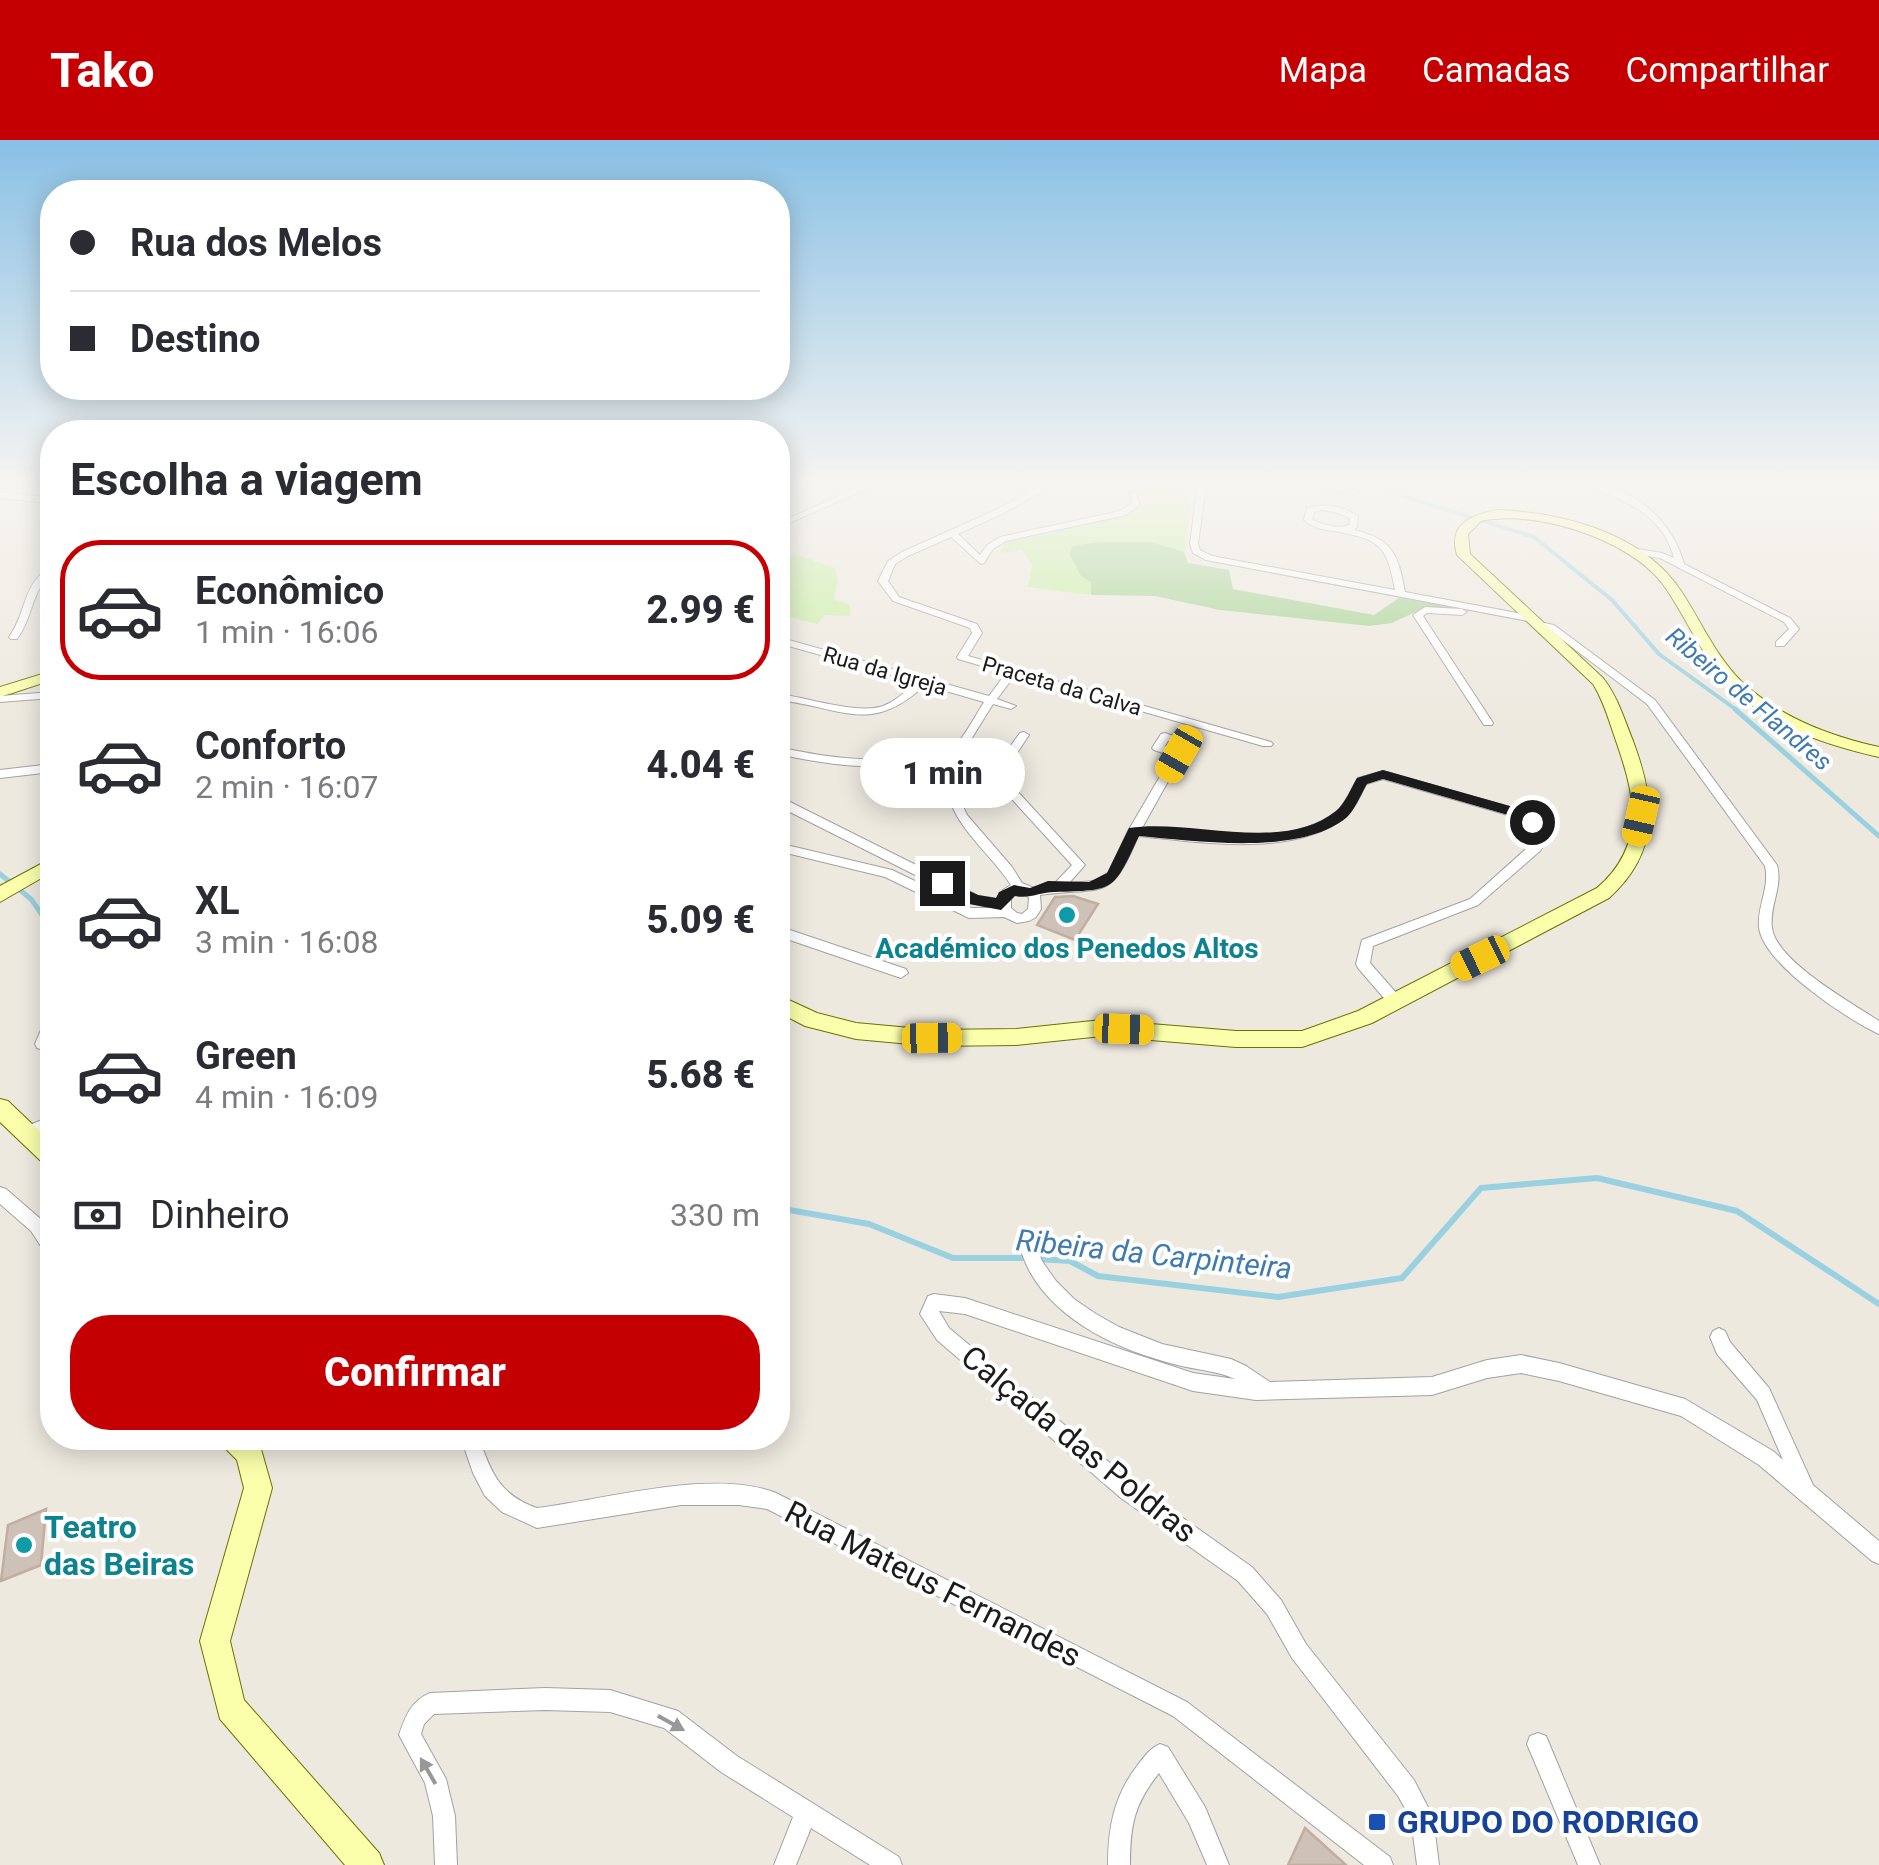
<!DOCTYPE html>
<html lang="pt">
<meta charset="utf-8">
<style>
body{margin:0;font-family:Roboto,sans-serif;background:#f7f7f7;color:#2b2b33;height:100vh;display:flex;flex-direction:column;font-size:38px;white-space:nowrap}
*{box-sizing:border-box;margin:0}
p{font-size:32px;color:#7c7c81}
.icon{flex:none;width:55px;height:55px;fill:none;stroke:currentColor;stroke-width:2;stroke-linecap:round;stroke-linejoin:round}
.map{position:relative;flex:1;overflow:hidden}
.panel{position:absolute;left:40px;top:280px;width:750px;height:1030px;display:flex;flex-direction:column;background:#fff;border-radius:40px;box-shadow:0 5px 25px #0003}
.panel>*{flex:none}
.guide{position:absolute;left:40px;top:40px;width:750px;height:220px;border-radius:40px;box-shadow:0 5px 25px #0003;display:grid;align-content:center;height:220px;padding:0 30px;background:#fff}
.end{position:absolute;width:45px;height:45px;margin:-22px;border:12px solid #1b1b1b;background:#fff;box-shadow:0 0 0 5px #fff}
.from{border-radius:50%}
.bubble{position:absolute;height:70px;border-radius:35px;background:#fff;box-shadow:0 5px 25px #0003;font-size:32px;font-weight:800;line-height:70px;text-align:center}
.car{position:absolute;width:30px;height:60px;margin:-30px -15px;border-radius:12px;box-shadow:0 0 8px 2px #0007;background:linear-gradient(#f5c518 24%,#345 0 40%,#f5c518 0 76%,#345 0 86%,#f5c518 0)}
.guide b{display:flex;align-items:center;gap:35px;height:95px;font-size:38px}
.guide b+b{border-top:2px solid #e1e1e2}
.guide i{width:25px;height:25px;background:#2b2b33}
ul{padding:0;list-style:none}
li{display:flex;align-items:center;gap:30px;height:140px;margin:0 20px 15px;padding:0 10px;border:5px solid transparent;border-radius:40px}
li div{flex:1}
li b{display:block;font-size:38px}
li em{font-style:normal;font-weight:800}
li.active{border-color:#c50002}
li>.icon{width:90px;height:90px;stroke-width:1.5}
h2{padding:0 30px;font-size:45px;line-height:120px}
.pay{display:flex;align-items:center;gap:25px;height:110px;padding:0 30px;font-size:38px}
.pay p{margin-inline-start:auto}
.cta{display:flex;gap:20px;margin-top:auto;padding:20px 30px}
.cta a{flex:1;height:115px;border-radius:40px;background:#c50002;color:#fff;font-size:40px;font-weight:800;line-height:115px;text-align:center}
header{display:flex;align-items:center;gap:60px;box-sizing:border-box;height:140px;padding:0 50px;background:#c50002;color:#fff}
header strong{font-size:48px}
nav{display:flex;gap:55px;margin-inline-start:auto;font-size:35px}
.map>svg:first-child{display:block}
.grass{fill:#c6ef9e}
.forest{fill:#a3d28f}
.lines{fill:none;stroke-linecap:round;stroke-linejoin:round}
.stream-far2{stroke:#9ad1e1;stroke-width:4}
.stream-far1{stroke:#9ad1e1;stroke-width:5}
.stream{stroke:#9ad1e1;stroke-width:6}
.building{fill:#cec1b8;stroke:#c1aea0;stroke-width:2.5}
.street-casing{stroke:#a2a2a2;stroke-width:2}
.secondary-casing{stroke:#687300;stroke-width:2}
.street{fill:#fff;fill-rule:evenodd}
.secondary{fill:#fbffab;fill-rule:evenodd}
.oneway{fill:#989898}
.route{fill:#1b1b1b}
.culture-dot{fill:#0f9aa8;stroke:#fff;stroke-width:4}
.transit-dot{fill:#1a4fb4;stroke:#fff;stroke-width:4}
.labels{text-anchor:middle;dominant-baseline:central;stroke-width:8;stroke-linejoin:round;paint-order:stroke}
.far-street-label{font-size:22px;fill:#1b1b1b;stroke:#fff}
.far-water-label{font-size:25px;font-style:italic;fill:#3f7ab3;stroke:#fff}
.culture-label{font-size:28px;font-weight:bold;fill:#0d838f;stroke:#fff}
.water-label{font-size:30px;font-style:italic;fill:#3f7ab3;stroke:#fff}
.near-street-label{font-size:32px;fill:#1b1b1b;stroke:#fff}
.near-culture-label{font-size:32px;font-weight:bold;fill:#0d838f;stroke:#fff;text-anchor:start}
.near-transit-label{font-size:32px;font-weight:bold;fill:#164399;stroke:#fff;text-anchor:start}
</style>
<header>
<strong>Tako</strong>
<nav><a>Mapa</a><a>Camadas</a><a>Compartilhar</a></nav>
</header>
<div class="map">
<svg width="1879" height="1725" viewBox="0 0 1879 1725">
<rect width="100%" height="100%" fill="#eee9df"/>
<!-- grass -->
<g class="grass">
<path d="M1144,343L1171,346L1191,358L1184,412C1141,399 1111,397 1069,414L1081,436L1091,441V455L1028,447L1032,425L1022,410L999,413L1005,403L1129,375L1146,360L1141,347Z"/>
<polygon points="795,414 835,428 838,441 834,459 850,465 850,476 825,475 817,484 783,475 778,480 778,423"/>
</g>
<!-- forest -->
<polygon class="forest" points="1099,402 1151,402 1184,412 1188,423 1229,430 1233,449 1374,475 1399,458 1477,471 1426,467 1392,483 1369,486 1220,470 1155,456 1091,455 1091,442 1081,436 1069,414 1073,406"/>
<g class="lines">
<!-- stream-far2 -->
<polyline class="stream-far2" points="1388,343 1393,353 1534,397 1612,460 1659,514 1738,571"/>
<!-- stream-far1 -->
<g class="stream-far1">
<polyline points="1735,569 1879,696"/>
<polyline points="0,734 31,759 52,789"/>
</g>
<!-- stream -->
<g class="stream">
<polyline points="778,1068 869,1084 953,1118 1027,1118"/>
<polyline points="1037,1119 1070,1121 1098,1136 1278,1157 1402,1138 1481,1048 1597,1038 1737,1071 1879,1164"/>
</g>
</g>
<!-- building -->
<g class="building">
<polygon points="1073,756 1098,764 1075,800 1037,785 1055,757"/>
<polygon points="46,1369 41,1425 1,1441 8,1385"/>
<polygon points="1305,1688 1346,1725 1288,1725"/>
</g>
<g class="lines">
<!-- street casing -->
<g class="street-casing">
<g id="street">
<polygon points="868,343 880,343 778,388 778,383"/>
<path d="M1045,343H1056L1006,372L958,394L980,415L987,405L1000,397L1120,371L1132,363L1130,353H1136L1140,364L1126,375L1006,401L993,409L984,423L981,424L951,397L908,416L895,424L888,441L899,457L977,484L982,493L968,516L1271,602L1273,604L1271,606H1263L1015,535L997,559L1016,566L1011,569L993,564L970,601L961,620L957,639L959,658L967,675L1012,727L1022,743L1034,748L1054,744L1072,725L1009,656L999,622L1020,593L1024,592L1029,595L1011,622L1018,652L1085,725L1069,743L1095,741L1109,732L1128,691L1172,616L1154,610L1152,608L1161,594L1165,593L1190,602L1142,688C1198,694 1288,709 1336,672C1347,663 1351,649 1358,638L1383,631L1523,671C1536,679 1544,686 1548,700L1540,711L1478,765L1373,806L1370,823L1399,856L1401,860L1399,864H1389L1358,828L1356,824L1362,800L1470,759L1536,700C1533,688 1525,683 1515,677L1383,639L1366,644C1360,655 1355,669 1345,677C1295,718 1198,702 1138,696C1110,764 1103,746 1040,755L1041,769L1036,777L1029,781L1017,783L1004,777L969,778L885,737L778,711V703L892,730L971,768H994L971,763L778,666V657L782,658L978,756L999,759L1003,750L1011,745C983,702 929,671 953,613C895,634 837,627 778,614V607C828,618 878,625 929,613C937,611 952,608 958,602C966,594 977,573 984,562L925,545C870,596 842,567 778,560V554C807,557 857,575 883,566C896,561 906,551 916,542L778,503V497L989,556L1006,533L958,519L957,517L972,493L970,488L893,461L878,441L888,421L902,412L1000,368ZM1168,601L1178,604L1175,609L1165,606ZM1016,753H1024L1029,758L1028,769L1022,774L1017,773L1011,768V758Z"/>
<path d="M1198,343H1206L1198,404L1200,410L1212,416L1395,450C1387,404 1379,399 1333,391C1321,389 1313,388 1304,380L1307,368C1325,363 1342,366 1358,376L1357,387L1354,390C1393,399 1398,414 1405,452L1528,475L1533,478L1528,481L1206,420L1193,413L1190,404ZM1321,370C1332,371 1341,373 1350,379L1349,385C1339,389 1321,385 1312,379L1314,372Z"/>
<polygon points="1302,343 1323,343 1359,351 1355,354"/>
<path d="M1582,343C1630,343 1672,379 1684,424L1790,478L1799,489L1784,506H1776V502L1789,489L1784,482L1660,418L1628,413V409L1631,408L1662,413L1674,418C1661,370 1621,361 1582,343Z"/>
<polygon points="0,352 52,358 52,363 0,358"/>
<path d="M52,426V433C31,451 33,478 17,499H11L9,497C28,471 21,444 52,426Z"/>
<polygon points="1425,467 1462,469 1467,472 1462,475 1427,473 1423,476 1493,583 1492,585 1484,585 1413,475"/>
<path d="M1535,481L1554,485L1655,560L1777,725C1783,748 1769,766 1772,788C1776,821 1852,863 1879,881V894C1848,880 1762,823 1759,787C1757,766 1770,748 1765,726L1647,564L1548,489L1532,486V482Z"/>
<polygon points="52,552 52,558 0,562 0,556"/>
<polygon points="52,624 52,632 0,638 0,630"/>
<polygon points="778,786 906,829 908,833 901,838 778,796"/>
<polygon points="52,874 52,912 37,908 35,904 47,876"/>
<polygon points="52,976 52,989 27,1000 22,998 19,993 22,988"/>
<polygon points="0,1047 6,1049 43,1081 52,1096 52,1116 46,1114 31,1091 0,1064"/>
<path d="M1026,1095L1032,1098L1042,1121L1056,1141L1074,1159L1096,1174L1119,1187L1162,1204L1231,1219L1246,1226L1270,1242L1432,1237L1487,1220L1521,1215L1559,1223L1685,1259L1773,1311L1783,1320L1757,1260L1717,1214L1710,1197L1713,1191L1719,1188L1725,1191L1730,1202L1769,1248L1813,1345L1879,1401V1424L1872,1421L1759,1325L1681,1276L1559,1241L1521,1233L1487,1238L1432,1255L1256,1260L1193,1251L965,1174L939,1171L949,1188L1135,1344L1252,1427L1281,1460L1306,1504L1414,1640L1433,1677L1439,1725H1417L1411,1679L1398,1656L1292,1518L1267,1474L1238,1441L1121,1358L937,1200L920,1174L928,1156L934,1154L965,1158L1193,1233L1235,1239C1216,1230 1194,1230 1174,1224C1120,1210 1059,1183 1030,1132C1025,1123 1022,1113 1018,1103L1020,1098Z"/>
<path d="M461,1298H479C491,1333 500,1355 537,1368C605,1360 712,1328 776,1353L1187,1562L1390,1717L1393,1725H1364L1173,1576L767,1369L739,1365H681L537,1388L502,1372L485,1356L473,1333Z"/>
<path d="M545,1548L610,1550L678,1571L737,1616L899,1717L902,1725H870L811,1688L796,1725H774L793,1677L721,1632L664,1588L610,1572L545,1570L434,1574L424,1584L421,1594L446,1639L455,1676L457,1725H435L433,1676L425,1643L399,1595C405,1577 411,1561 430,1553Z"/>
<polygon points="1538,1593 1546,1596 1600,1725 1578,1725 1527,1604 1530,1596"/>
<path d="M1160,1604L1168,1607L1205,1667L1229,1725H1207L1189,1683L1159,1633C1134,1664 1130,1686 1130,1725H1108C1108,1688 1114,1656 1137,1626C1144,1617 1149,1609 1160,1604Z"/>
</g>
</g>
<!-- secondary casing -->
<g class="secondary-casing">
<g id="secondary">
<path d="M1496,370C1562,372 1643,393 1681,451C1701,481 1715,515 1741,541C1779,577 1829,596 1879,607V617C1826,605 1775,588 1735,551C1702,521 1688,478 1662,443C1628,399 1535,369 1481,381L1468,394L1470,414L1603,538C1618,557 1624,579 1633,601C1655,660 1661,711 1609,758L1372,883L1302,907H1236L1102,896L1016,905L932,906L856,899L805,886L778,872V855L817,873L856,883L932,890L1016,889L1102,880L1236,891H1302L1358,871L1597,748C1649,703 1634,652 1614,595C1608,577 1603,560 1593,544L1457,415C1448,384 1470,376 1496,370Z"/>
<polygon points="52,531 52,540 0,557 0,547"/>
<polygon points="52,718 52,732 0,762 0,746"/>
<polygon points="0,959 8,961 52,1003 52,1027 44,1024 0,982"/>
<polygon points="220,1298 253,1298 259,1302 272,1348 230,1501 244,1560 379,1713 384,1725 345,1725 220,1579 200,1501 244,1348 237,1320 224,1307"/>
</g>
</g>
<!-- street -->
<use href="#street" class="street"/>
<!-- secondary -->
<use href="#secondary" class="secondary"/>
</g>
<!-- one-way arrows -->
<defs><path id="oneway-solid" d="M-6-.8H1V-3.2L6.5 0L1 3.2V.8H-6Z" transform="scale(2.5)"/></defs>
<g class="oneway">
<use href="#oneway-solid" transform="translate(671 1583) rotate(29)"/>
<use href="#oneway-solid" transform="translate(428 1631) rotate(-120)"/>
</g>
<!-- sky -->
<linearGradient id="sky" x2="0" y2="1"><stop stop-color="#89c0e5"/><stop offset="0.59" stop-color="#f7f5f1"/><stop offset="1" stop-color="#f7f5f1" stop-opacity="0"/></linearGradient>
<rect width="1879" height="585" fill="url(#sky)"/>
<!-- route -->
<path class="route" d="M1383,630L1524,670L1539,682L1532,687L1515,677L1383,639L1367,644C1361,654 1355,670 1346,678C1299,716 1196,701 1139,696C1113,752 1115,750 1055,752C1040,752 1031,759 1015,756L1001,770L969,764L934,743L942,738L978,755L996,758L999,752L1014,745L1030,748L1048,741L1089,742L1107,733L1129,688C1190,678 1283,714 1336,671C1345,664 1351,648 1357,638Z"/>
<!-- markers -->
<g class="culture-dot">
<circle cx="1067" cy="775" r="10"/>
<circle cx="24" cy="1405" r="10"/>
</g>
<rect class="transit-dot" x="1367" y="1672" width="20" height="20" rx="5"/>
<g class="labels">
<!-- far-street labels -->
<g class="far-street-label">
<text transform="translate(885 531) rotate(16)">Rua da Igreja</text>
<text transform="translate(1062 546) rotate(16)">Praceta da Calva</text>
</g>
<!-- far-water labels -->
<g class="far-water-label">
<text transform="translate(1749 559) rotate(40)">Ribeiro de Flandres</text>
</g>
<!-- culture labels -->
<g class="culture-label">
<text x="1067" y="808">Académico dos Penedos Altos</text>
</g>
<!-- water labels -->
<g class="water-label">
<text transform="translate(1154 1114) rotate(6)">Ribeira da Carpinteira</text>
</g>
<!-- near-street labels -->
<g class="near-street-label">
<text transform="translate(1079 1304) rotate(39)">Calçada das Poldras</text>
<text transform="translate(933 1444) rotate(27)">Rua Mateus Fernandes</text>
</g>
<!-- near-culture labels -->
<g class="near-culture-label">
<text x="44" y="1387">Teatro<tspan x="44" dy="37">das Beiras</tspan></text>
</g>
<!-- near-transit labels -->
<g class="near-transit-label">
<text x="1397" y="1682">GRUPO DO RODRIGO</text>
</g>
</g>
</svg>
<i class="end from" style="left:1532px;top:682px"></i>
<i class="end" style="left:942px;top:743px"></i>
<div class="bubble" style="left:860px;top:598px;width:165px">1 min</div>
<i class="car" style="left:1179px;top:614px;rotate:210deg"></i>
<i class="car" style="left:1641px;top:676px;rotate:193deg"></i>
<i class="car" style="left:1480px;top:818px;rotate:244deg"></i>
<i class="car" style="left:1124px;top:889px;rotate:92deg"></i>
<i class="car" style="left:932px;top:898px;rotate:89deg"></i>
<div class="guide">
<b><i class="from"></i>Rua dos Melos</b>
<b><i></i>Destino</b>
</div>
<section class="panel">
<h2>Escolha a viagem</h2>
<ul>
<li class="active"><svg class="icon" aria-label="car" viewBox="0 0 24 24"><path d="M5 17H2v-5l4-1 3-4h7l3 4 3 1v5h-3M9 17h6M6 11h13"/><circle cx="7" cy="17" r="2"/><circle cx="17" cy="17" r="2"/></svg><div><b>Econômico</b><p>1 min · 16:06</p></div><em>2.99 €</em></li>
<li><svg class="icon" aria-label="car" viewBox="0 0 24 24"><path d="M5 17H2v-5l4-1 3-4h7l3 4 3 1v5h-3M9 17h6M6 11h13"/><circle cx="7" cy="17" r="2"/><circle cx="17" cy="17" r="2"/></svg><div><b>Conforto</b><p>2 min · 16:07</p></div><em>4.04 €</em></li>
<li><svg class="icon" aria-label="car" viewBox="0 0 24 24"><path d="M5 17H2v-5l4-1 3-4h7l3 4 3 1v5h-3M9 17h6M6 11h13"/><circle cx="7" cy="17" r="2"/><circle cx="17" cy="17" r="2"/></svg><div><b>XL</b><p>3 min · 16:08</p></div><em>5.09 €</em></li>
<li><svg class="icon" aria-label="car" viewBox="0 0 24 24"><path d="M5 17H2v-5l4-1 3-4h7l3 4 3 1v5h-3M9 17h6M6 11h13"/><circle cx="7" cy="17" r="2"/><circle cx="17" cy="17" r="2"/></svg><div><b>Green</b><p>4 min · 16:09</p></div><em>5.68 €</em></li>
</ul>
<div class="pay"><svg class="icon" aria-label="cash" viewBox="0 0 24 24"><path d="M3 7h18v10H3z"/><circle cx="12" cy="12" r="2"/></svg>Dinheiro<p>330 m</p></div>
<div class="cta"><a>Confirmar</a></div>
</section>
</div>
